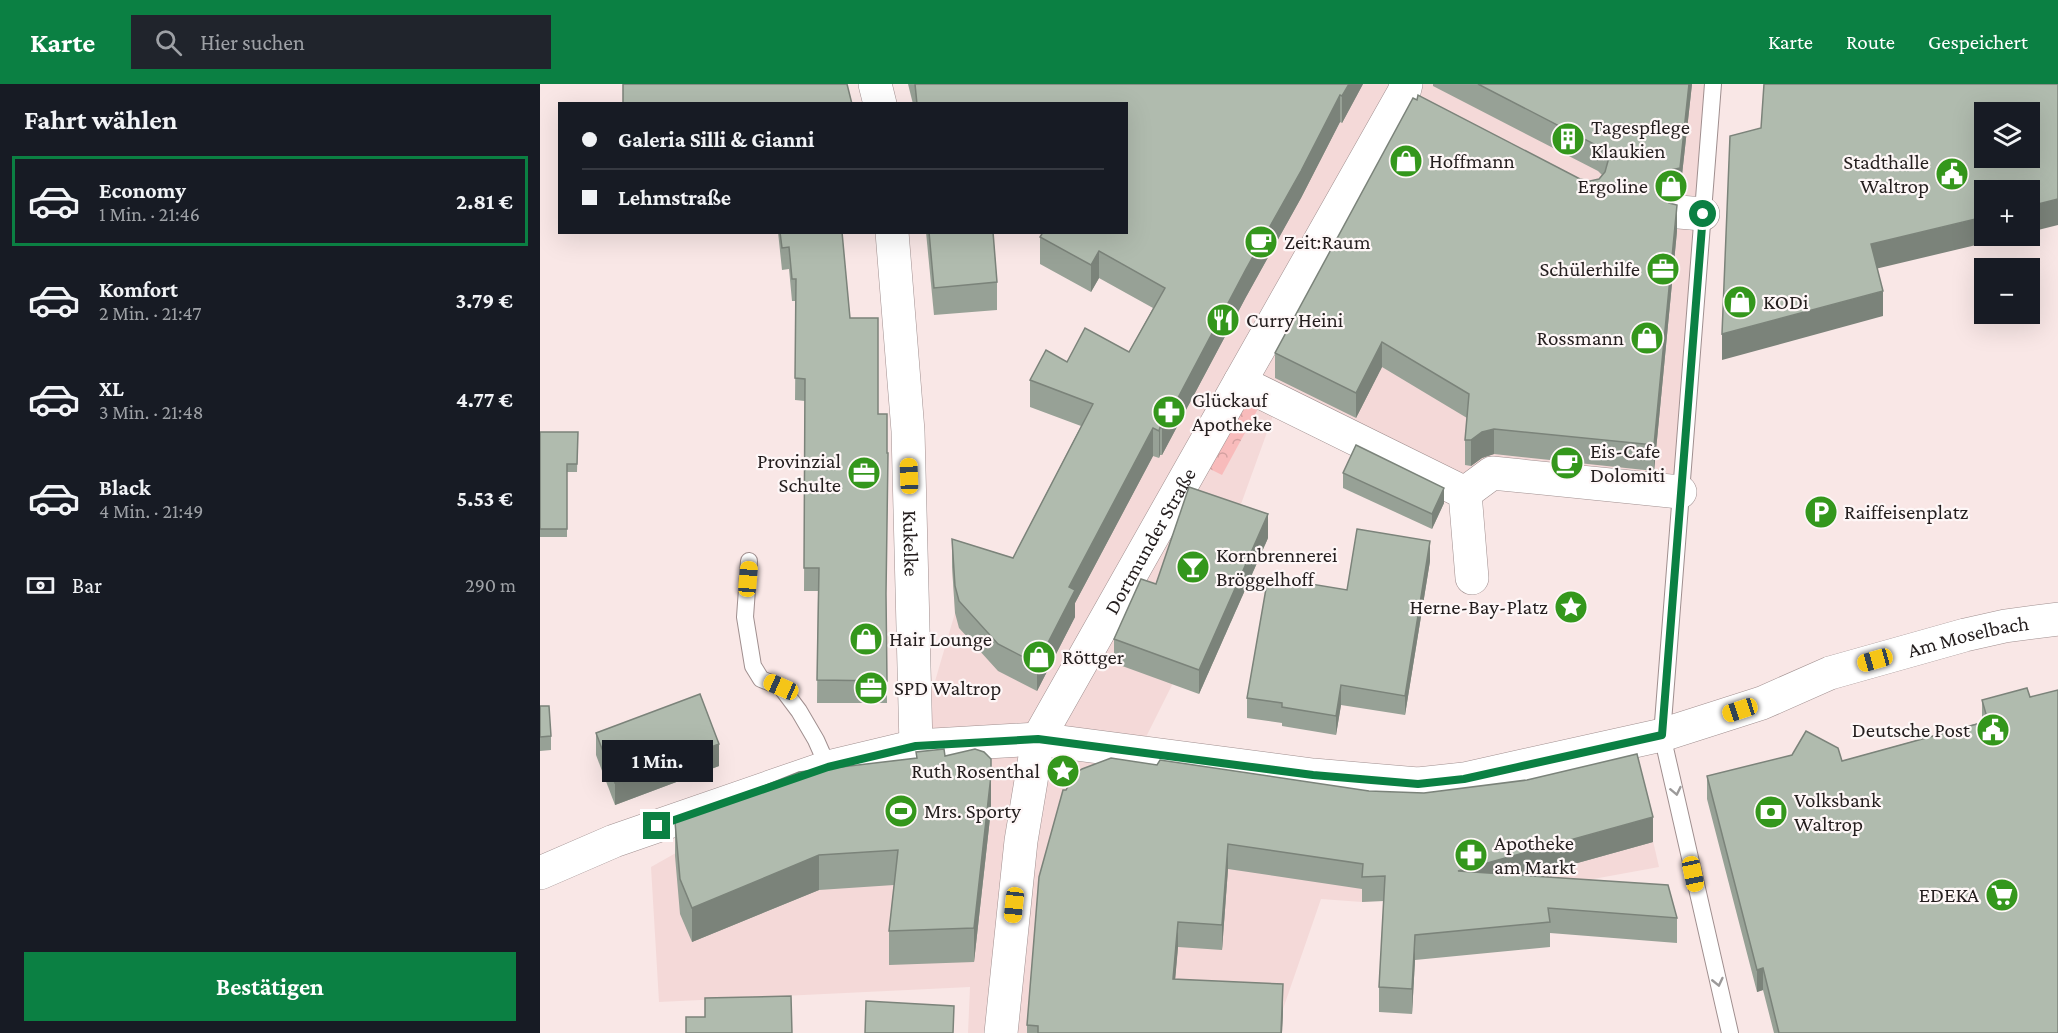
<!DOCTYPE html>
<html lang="de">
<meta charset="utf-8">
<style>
body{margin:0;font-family:"Crimson Pro",serif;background:#20242c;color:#f1f3f6;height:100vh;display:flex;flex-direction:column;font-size:22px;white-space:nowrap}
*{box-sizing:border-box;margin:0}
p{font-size:20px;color:#9ea1a6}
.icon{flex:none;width:33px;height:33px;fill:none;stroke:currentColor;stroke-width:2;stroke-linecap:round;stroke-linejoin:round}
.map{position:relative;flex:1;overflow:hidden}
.side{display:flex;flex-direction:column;background:#171b24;width:540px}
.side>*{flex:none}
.guide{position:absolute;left:18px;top:18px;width:570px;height:132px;border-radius:0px;box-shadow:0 6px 24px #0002;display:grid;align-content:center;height:132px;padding:0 24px;background:#171b24}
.buttons{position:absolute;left:1434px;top:18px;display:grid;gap:12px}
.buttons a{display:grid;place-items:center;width:66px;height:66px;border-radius:0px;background:#171b24;box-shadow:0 6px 24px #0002;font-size:30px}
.end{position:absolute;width:27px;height:27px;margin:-14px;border:8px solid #0b8043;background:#fff;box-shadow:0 0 0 3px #fff}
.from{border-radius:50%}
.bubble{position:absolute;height:42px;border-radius:0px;background:#171b24;box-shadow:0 6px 24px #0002;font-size:20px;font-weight:700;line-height:42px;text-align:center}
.car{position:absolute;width:18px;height:36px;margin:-18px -9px;border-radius:8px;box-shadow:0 0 4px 2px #0007;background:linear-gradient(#f5c518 24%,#345 0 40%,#f5c518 0 76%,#345 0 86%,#f5c518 0)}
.guide b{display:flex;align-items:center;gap:21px;height:57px;font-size:22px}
.guide b+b{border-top:2px solid #363941}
.guide i{width:15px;height:15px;background:#f1f3f6}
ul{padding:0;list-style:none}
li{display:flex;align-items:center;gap:18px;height:90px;margin:0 12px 9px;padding:0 12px;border:3px solid transparent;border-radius:0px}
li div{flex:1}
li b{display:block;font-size:22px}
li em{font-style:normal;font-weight:700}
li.on{border-color:#0b8043}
li>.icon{width:54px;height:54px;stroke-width:1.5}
h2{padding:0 24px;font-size:27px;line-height:72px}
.pay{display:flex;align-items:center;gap:15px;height:66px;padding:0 24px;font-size:22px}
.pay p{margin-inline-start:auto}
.action{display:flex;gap:12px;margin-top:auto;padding:12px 24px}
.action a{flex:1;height:69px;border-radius:0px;background:#0b8043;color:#fff;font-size:24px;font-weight:700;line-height:69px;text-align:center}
header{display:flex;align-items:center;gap:36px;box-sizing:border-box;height:84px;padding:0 30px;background:#0b8043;color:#fff}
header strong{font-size:28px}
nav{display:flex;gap:33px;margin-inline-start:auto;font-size:21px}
.search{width:420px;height:54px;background:#20242c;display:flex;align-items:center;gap:15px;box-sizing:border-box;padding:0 21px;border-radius:0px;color:#9ea1a6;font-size:22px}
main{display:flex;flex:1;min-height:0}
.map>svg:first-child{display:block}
.built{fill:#f4d9d8}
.park{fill:url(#park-crowns)}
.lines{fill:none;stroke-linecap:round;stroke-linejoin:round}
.lane-casing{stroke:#a08f8f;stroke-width:18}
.street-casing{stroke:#a08f8f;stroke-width:34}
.secondary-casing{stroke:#a08f8f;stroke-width:34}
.lane{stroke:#fff;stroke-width:16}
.street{stroke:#fff;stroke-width:33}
.secondary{stroke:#fff;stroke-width:33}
.wall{fill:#97a196}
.shaded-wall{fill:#7b837a}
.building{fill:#b0bbae;stroke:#7b837a;stroke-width:1.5;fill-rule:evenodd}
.oneway{stroke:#9c9a9a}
.route{stroke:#0b8043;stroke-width:8}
.labels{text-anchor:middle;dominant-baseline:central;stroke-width:4.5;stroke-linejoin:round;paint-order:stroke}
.poi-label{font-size:21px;fill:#241e1e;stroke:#fef7f7;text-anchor:start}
.street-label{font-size:21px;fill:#241e1e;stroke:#fef7f7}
</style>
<header>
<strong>Karte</strong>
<div class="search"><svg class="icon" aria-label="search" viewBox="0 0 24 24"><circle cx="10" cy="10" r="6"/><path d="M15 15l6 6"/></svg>Hier suchen</div>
<nav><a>Karte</a><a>Route</a><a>Gespeichert</a></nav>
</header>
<main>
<section class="side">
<h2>Fahrt wählen</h2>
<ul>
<li class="on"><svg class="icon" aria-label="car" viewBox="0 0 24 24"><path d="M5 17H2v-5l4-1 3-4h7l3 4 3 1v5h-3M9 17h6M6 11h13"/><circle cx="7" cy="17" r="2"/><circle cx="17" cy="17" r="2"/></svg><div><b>Economy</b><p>1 Min. · 21:46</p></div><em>2.81 €</em></li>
<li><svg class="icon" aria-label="car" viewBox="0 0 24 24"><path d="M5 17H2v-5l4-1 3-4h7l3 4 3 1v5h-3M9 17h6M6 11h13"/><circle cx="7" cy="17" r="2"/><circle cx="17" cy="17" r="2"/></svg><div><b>Komfort</b><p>2 Min. · 21:47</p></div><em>3.79 €</em></li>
<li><svg class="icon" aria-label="car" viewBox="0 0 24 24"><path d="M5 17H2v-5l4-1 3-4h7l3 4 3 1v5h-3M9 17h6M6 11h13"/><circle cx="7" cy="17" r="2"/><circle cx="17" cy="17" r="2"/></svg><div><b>XL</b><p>3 Min. · 21:48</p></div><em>4.77 €</em></li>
<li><svg class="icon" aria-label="car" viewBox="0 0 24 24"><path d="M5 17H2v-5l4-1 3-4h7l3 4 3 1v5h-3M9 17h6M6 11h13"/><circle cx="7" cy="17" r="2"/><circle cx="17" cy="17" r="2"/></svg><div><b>Black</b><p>4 Min. · 21:49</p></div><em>5.53 €</em></li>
</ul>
<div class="pay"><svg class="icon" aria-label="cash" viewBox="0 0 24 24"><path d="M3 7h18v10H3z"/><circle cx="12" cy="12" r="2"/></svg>Bar<p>290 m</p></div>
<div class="action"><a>Bestätigen</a></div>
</section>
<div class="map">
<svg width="1518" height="949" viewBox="0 0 1518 949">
<defs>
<pattern id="park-crowns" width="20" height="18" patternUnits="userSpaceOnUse" patternTransform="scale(1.5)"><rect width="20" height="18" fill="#f8bbbb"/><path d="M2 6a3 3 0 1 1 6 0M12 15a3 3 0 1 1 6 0" fill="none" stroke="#d4a0a0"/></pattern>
</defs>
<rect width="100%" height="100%" fill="#f9e7e6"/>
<!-- built -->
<polygon class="built" points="752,0 1173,0 1140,408 952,389 925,409 738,318 658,539 633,599 600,665 773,691 1099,696 1119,783 1004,804 822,818 781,815 743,925 742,949 428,949 430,903 119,918 111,783 288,683 376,662 415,529 412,483 473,501"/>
<!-- park -->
<polygon class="park" points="701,313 719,323 682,391 662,381"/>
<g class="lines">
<!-- lane casing -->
<g class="lane-casing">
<g id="lane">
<polyline points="1173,0 1122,651 1190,949"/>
<polyline points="209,477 205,533 213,582 221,595 241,603 259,627 276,656 288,683"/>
</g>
</g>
<!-- street casing -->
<g class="street-casing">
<g id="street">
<polyline points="335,0 340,20"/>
<polyline points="1139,128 1163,130"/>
<path id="s1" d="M352,148L368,347L376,662"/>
<polyline points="700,298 925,409 932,494"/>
<polyline points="925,409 952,389 1140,408"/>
<path id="s2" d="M461,949L481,757L498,655L864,8L866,0"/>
</g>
</g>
<!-- secondary casing -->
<g class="secondary-casing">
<g id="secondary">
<path id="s3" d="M0,789L74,757L288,683L376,662L498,655L773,691L878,700L924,695L1122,651L1222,619L1290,589L1425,551L1465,542L1518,535"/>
</g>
</g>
<!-- lane -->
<use href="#lane" class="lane"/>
<!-- street -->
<use href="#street" class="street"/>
<!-- secondary -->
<use href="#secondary" class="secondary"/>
</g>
<!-- wall -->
<g class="wall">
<polygon points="368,0 823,0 802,39 800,38 761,114 706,213 622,371 620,371 619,374 613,372 535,519 535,533 497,607 458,587 419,544 415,529 412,483 412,455 473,474 541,342 490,323 490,296 527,278 589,268 613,224 559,194 551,208 500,180 500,153 586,20 373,20"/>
<polygon points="893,0 1152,0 1140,109 1131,111 1126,115 1137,147 1114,387 954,370 942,374 931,382 925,381 925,356 927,334 842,283 816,334 735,294 735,269 1040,95 1050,97 1059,95 1062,91 1058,87 893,2"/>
<polygon points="238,148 302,148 310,234 338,330 346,524 347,619 277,619 278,507 264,507 265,317 255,316 256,217 252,217 249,185 242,186"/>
<polygon points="386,148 453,148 457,198 457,226 394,231"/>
<polygon points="0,348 38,348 37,388 27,388 27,453 0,453"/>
<polygon points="803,389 904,419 892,445 803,404"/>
<polygon points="728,454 659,610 574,579 574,555 616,500"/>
<polygon points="890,477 865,631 801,621 796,651 742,642 742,639 707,634 707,614 807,506"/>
<polygon points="1490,613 1518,949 1234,949 1223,906 1217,908 1167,715 1167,692 1302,677 1442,638 1442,616"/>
<polygon points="0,622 11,652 11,666 0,667"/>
<polygon points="56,649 179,682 75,721 56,671"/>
<polygon points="376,668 405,672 451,725 434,878 349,881 349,847 354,801 279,806 152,858 140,830 135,772 135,738 376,674"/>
<polygon points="523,706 1113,758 991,792 1137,834 1137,859 1010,849 1010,863 875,876 872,930 839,928 839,903 844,817 822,818 822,805 688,785 682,866 638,863 635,895 743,925 742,949 487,949 487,941"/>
</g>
<!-- shaded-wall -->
<g class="shaded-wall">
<polygon points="809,0 823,0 802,39 802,12"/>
<polygon points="1149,0 1152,0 1140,109 1131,111 1123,118 1120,101"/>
<polygon points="800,11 800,38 761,114 706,213 622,371 622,344 706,185"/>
<polygon points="1518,115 1518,141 1490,148 1490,122"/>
<polygon points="1137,121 1137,147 1114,387 1114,361"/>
<polygon points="1444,133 1444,152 1474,152 1331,186 1331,160"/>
<polygon points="559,167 559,194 551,208 551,181"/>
<polygon points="1343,207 1343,232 1182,276 1182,250"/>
<polygon points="842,258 842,283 816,334 816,309"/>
<polygon points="620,343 620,371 619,374 619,347"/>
<polygon points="613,344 613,372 535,519 535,533 497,607 497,580 529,503"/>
<polygon points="954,345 954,370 942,374 931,382 931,356 942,348"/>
<polygon points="904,404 904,419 892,445 892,430"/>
<polygon points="728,430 728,454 659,610 659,586"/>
<polygon points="890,457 890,477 865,631 865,612"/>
<polygon points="801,601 801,621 796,651 796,632"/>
<polygon points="179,660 179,682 75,721 75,699"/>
<polygon points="451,691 451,725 434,878 434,844"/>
<polygon points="1113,733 1113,758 918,812 918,787"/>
<polygon points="688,760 688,785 682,866 682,841"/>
<polygon points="279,771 279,806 152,858 152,824"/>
<polygon points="638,838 638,863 633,920 633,895"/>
<polygon points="875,851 875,876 872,930 872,905"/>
<polygon points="1223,884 1223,906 1217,908 1217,886"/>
<polygon points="743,900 743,925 742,949 741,949"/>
</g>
<!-- building -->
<g class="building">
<polygon points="83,0 307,0 312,20 83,20"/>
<polygon points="375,0 809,0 802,12 800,11 761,87 706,185 622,344 620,343 619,347 613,344 529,503 535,506 497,580 458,560 419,517 415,502 412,455 473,474 553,320 490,296 506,266 527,278 545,244 589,268 625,204 559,167 551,181 500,153 503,148 586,148 586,20 377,20"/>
<polygon points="938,0 1149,0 1140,84 1131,86 1123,93 1120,101 1122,111 1129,119 1137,121 1114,361 954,345 942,348 931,356 925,356 929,310 842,258 816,309 735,269 873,14 877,16 878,11 1040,95 1050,97 1059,95 1065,88 1068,77 1064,68 1058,62"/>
<path d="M1224,0H1518V115L1490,122V106H1444V133L1331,160L1343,207L1182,250L1190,52L1221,44ZM1444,28H1490V74H1444Z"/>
<polygon points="240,148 302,148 310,234 338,234 338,330 347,330 347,369 348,369 346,510 347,597 277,596 279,484 264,484 265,295 255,294 256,195 252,195 249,163 242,164"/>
<polygon points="389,148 453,148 457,198 394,204"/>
<polygon points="0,348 38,348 37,380 27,380 27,445 0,445"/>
<polygon points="816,361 904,404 892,430 803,389"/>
<polygon points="649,403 728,430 659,586 574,555 601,495 616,500"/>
<polygon points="817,445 890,457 865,612 801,601 796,632 742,623 742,619 707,614 728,493 807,506"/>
<polygon points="1487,604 1490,613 1518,606 1518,949 1239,949 1223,884 1217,886 1167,692 1252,671 1266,647 1298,664 1302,677 1448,637 1442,616"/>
<polygon points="160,610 179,660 75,699 56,649"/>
<polygon points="0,622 9,622 11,652 0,653"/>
<polygon points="404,665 405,672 435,665 444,668 451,675 451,691 434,844 349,847 358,766 279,771 152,824 140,795 135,738 259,688 377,674 376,668"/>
<polygon points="1097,670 1113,733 918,787 1128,801 1137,834 1008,824 1010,838 875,851 872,905 839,903 845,792 822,793 823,780 688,760 682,841 638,838 633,895 743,900 741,949 498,949 498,942 487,941 499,793 523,706 526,706 535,690 542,685 571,674 617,681 620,676 829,707 884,709 987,696"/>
<polygon points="251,912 252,949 146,949 146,933 165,933 165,914"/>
<polygon points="326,917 414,922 413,949 325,949"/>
</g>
<!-- one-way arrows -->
<defs><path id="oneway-chevron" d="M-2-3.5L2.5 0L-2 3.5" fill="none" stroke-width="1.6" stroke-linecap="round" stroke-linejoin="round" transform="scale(1.5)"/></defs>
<g class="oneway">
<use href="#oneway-chevron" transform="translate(1136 707) rotate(78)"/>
<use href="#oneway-chevron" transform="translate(1178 898) rotate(77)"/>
</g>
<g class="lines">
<!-- route -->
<polyline class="route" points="117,742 288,683 376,662 498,655 773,691 878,700 924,695 1122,651 1163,130"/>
</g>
<!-- icons -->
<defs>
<g id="building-disc" transform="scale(1.725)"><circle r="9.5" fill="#34971c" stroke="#fef7f7"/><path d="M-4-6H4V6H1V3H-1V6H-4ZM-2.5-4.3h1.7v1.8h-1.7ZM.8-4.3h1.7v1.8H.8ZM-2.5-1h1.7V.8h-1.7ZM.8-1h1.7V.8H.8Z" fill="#fff"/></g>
<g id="shop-disc" transform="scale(1.725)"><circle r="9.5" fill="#34971c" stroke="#fef7f7"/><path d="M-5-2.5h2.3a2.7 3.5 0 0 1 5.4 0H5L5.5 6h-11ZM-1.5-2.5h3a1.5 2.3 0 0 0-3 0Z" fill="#fff"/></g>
<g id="civic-disc" transform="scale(1.725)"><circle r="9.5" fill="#34971c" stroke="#fef7f7"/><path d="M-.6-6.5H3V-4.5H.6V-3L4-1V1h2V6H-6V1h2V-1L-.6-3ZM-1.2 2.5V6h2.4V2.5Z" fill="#fff"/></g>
<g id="cafe-disc" transform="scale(1.725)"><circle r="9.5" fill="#34971c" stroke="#fef7f7"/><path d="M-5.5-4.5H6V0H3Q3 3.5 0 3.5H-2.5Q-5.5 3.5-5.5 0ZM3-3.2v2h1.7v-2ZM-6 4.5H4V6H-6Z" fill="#fff"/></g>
<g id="office-disc" transform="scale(1.725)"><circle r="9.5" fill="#34971c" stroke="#fef7f7"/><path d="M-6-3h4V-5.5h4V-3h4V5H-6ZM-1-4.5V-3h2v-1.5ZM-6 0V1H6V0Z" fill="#fff"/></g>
<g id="restaurant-disc" transform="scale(1.725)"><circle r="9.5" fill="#34971c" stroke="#fef7f7"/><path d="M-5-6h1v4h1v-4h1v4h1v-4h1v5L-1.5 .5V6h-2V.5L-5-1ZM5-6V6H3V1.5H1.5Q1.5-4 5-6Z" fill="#fff"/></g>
<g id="pharmacy-disc" transform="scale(1.725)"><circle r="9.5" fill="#34971c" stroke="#fef7f7"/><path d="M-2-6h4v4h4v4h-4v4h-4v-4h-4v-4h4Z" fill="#fff"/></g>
<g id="parking-disc" transform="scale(1.725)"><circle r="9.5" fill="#34971c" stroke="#fef7f7"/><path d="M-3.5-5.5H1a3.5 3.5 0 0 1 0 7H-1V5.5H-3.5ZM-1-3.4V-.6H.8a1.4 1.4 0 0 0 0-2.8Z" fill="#fff"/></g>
<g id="bar-disc" transform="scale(1.725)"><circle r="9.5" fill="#34971c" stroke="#fef7f7"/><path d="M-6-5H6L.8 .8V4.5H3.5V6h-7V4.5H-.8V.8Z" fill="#fff"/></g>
<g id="sight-disc" transform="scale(1.725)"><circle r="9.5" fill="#34971c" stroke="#fef7f7"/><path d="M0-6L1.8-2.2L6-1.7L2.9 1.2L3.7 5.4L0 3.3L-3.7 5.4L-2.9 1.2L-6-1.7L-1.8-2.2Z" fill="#fff"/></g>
<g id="stadium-disc" transform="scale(1.725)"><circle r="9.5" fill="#34971c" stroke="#fef7f7"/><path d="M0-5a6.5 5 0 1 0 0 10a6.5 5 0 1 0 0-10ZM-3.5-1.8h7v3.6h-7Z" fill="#fff"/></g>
<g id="bank-disc" transform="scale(1.725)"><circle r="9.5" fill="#34971c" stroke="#fef7f7"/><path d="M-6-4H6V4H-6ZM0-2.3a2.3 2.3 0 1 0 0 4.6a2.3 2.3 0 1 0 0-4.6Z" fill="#fff"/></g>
<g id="supermarket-disc" transform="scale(1.725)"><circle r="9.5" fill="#34971c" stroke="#fef7f7"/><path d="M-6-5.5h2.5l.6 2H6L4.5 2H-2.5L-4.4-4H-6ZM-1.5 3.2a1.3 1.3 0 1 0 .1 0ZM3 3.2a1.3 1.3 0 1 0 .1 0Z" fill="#fff"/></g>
</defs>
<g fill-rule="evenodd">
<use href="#building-disc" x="1028" y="55"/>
<use href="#shop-disc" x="866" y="77"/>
<use href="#civic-disc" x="1412" y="90"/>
<use href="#shop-disc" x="1131" y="102"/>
<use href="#cafe-disc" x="721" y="158"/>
<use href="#office-disc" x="1123" y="185"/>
<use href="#shop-disc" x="1200" y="218"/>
<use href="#restaurant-disc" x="683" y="236"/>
<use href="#shop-disc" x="1107" y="254"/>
<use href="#pharmacy-disc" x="629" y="328"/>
<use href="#cafe-disc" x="1027" y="379"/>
<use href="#office-disc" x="324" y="389"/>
<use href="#parking-disc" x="1281" y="428"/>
<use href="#bar-disc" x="653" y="483"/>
<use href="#sight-disc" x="1031" y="523"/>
<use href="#shop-disc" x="326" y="555"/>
<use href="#shop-disc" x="499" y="573"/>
<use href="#office-disc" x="331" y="604"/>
<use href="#civic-disc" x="1453" y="646"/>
<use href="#sight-disc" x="523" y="687"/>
<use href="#stadium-disc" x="361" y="727"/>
<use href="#bank-disc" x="1231" y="728"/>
<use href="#pharmacy-disc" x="931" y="771"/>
<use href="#supermarket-disc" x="1462" y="811"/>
</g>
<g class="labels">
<!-- poi labels -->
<g class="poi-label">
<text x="1051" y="43">Tagespflege<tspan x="1051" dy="24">Klaukien</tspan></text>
<text x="889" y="77">Hoffmann</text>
<text x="1389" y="78" text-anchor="end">Stadthalle<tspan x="1389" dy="24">Waltrop</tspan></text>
<text x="1108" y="102" text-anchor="end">Ergoline</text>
<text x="744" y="158">Zeit:Raum</text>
<text x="1100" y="185" text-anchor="end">Schülerhilfe</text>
<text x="1223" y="218">KODi</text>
<text x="706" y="236">Curry Heini</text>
<text x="1084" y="254" text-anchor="end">Rossmann</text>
<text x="652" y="316">Glückauf<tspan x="652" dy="24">Apotheke</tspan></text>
<text x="1050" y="367">Eis-Cafe<tspan x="1050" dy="24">Dolomiti</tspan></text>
<text x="301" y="377" text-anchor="end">Provinzial<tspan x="301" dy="24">Schulte</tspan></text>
<text x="1304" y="428">Raiffeisenplatz</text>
<text x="676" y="471">Kornbrennerei<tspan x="676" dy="24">Bröggelhoff</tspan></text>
<text x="1008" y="523" text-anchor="end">Herne-Bay-Platz</text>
<text x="349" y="555">Hair Lounge</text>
<text x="522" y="573">Röttger</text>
<text x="354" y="604">SPD Waltrop</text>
<text x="1430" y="646" text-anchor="end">Deutsche Post</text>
<text x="500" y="687" text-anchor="end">Ruth Rosenthal</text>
<text x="1254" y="716">Volksbank<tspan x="1254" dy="24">Waltrop</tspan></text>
<text x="384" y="727">Mrs. Sporty</text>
<text x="954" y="759">Apotheke<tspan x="954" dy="24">am Markt</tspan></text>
<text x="1439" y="811" text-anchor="end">EDEKA</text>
</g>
<!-- street labels -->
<g class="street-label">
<text stroke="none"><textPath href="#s2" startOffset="524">Dortmunder Straße</textPath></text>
<text stroke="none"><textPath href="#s1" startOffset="312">Kukelke</textPath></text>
<text stroke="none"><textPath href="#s3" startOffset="1474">Am Moselbach</textPath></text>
</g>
</g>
</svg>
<div class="buttons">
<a><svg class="icon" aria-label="layers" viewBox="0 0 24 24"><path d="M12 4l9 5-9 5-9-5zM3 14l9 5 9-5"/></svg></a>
<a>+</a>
<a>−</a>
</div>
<i class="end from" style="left:1163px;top:130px"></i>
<i class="end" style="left:117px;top:742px"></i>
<div class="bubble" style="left:62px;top:656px;width:111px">1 Min.</div>
<i class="car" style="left:369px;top:392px;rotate:358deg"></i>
<i class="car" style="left:208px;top:495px;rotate:5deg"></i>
<i class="car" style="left:1335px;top:576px;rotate:254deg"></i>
<i class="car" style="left:241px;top:603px;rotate:294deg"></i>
<i class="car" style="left:1200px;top:626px;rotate:252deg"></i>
<i class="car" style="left:1153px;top:790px;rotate:168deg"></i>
<i class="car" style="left:474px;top:821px;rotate:186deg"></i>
<div class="guide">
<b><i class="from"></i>Galeria Silli &amp; Gianni</b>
<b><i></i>Lehmstraße</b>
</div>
</div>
</main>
